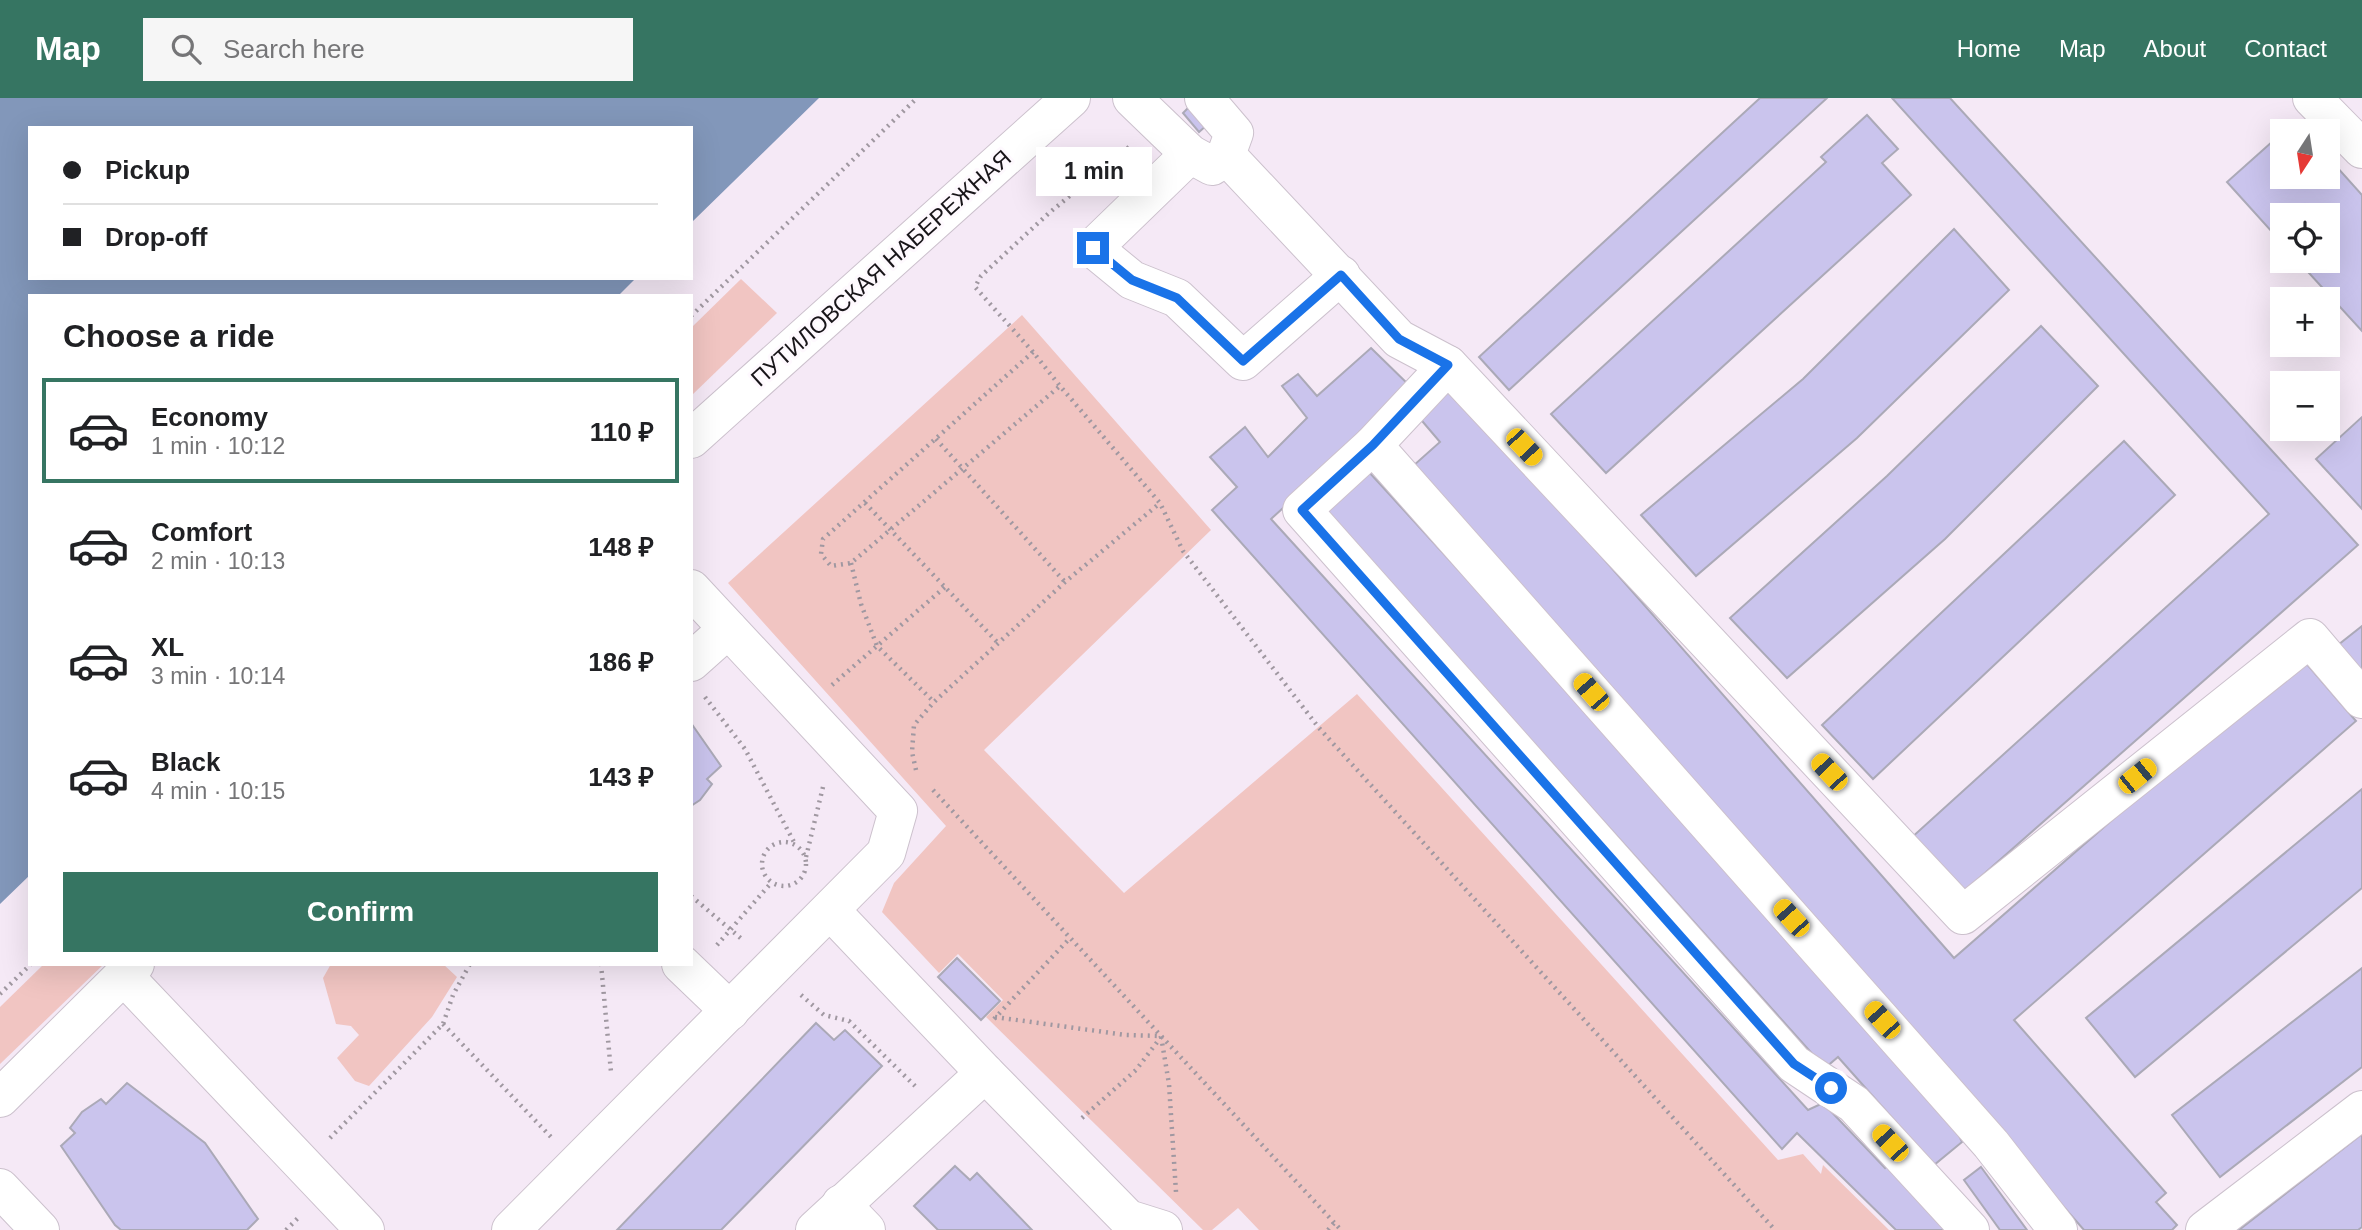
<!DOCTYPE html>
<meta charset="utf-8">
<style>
body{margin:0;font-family:Arial,sans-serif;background:#f6f6f6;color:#202124;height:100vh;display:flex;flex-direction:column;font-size:26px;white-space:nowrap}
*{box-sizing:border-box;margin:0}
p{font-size:23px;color:#757577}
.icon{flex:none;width:38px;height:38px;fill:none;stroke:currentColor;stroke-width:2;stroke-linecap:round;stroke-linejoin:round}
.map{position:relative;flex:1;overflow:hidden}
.drawer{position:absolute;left:28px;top:196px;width:665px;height:672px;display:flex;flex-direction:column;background:#fff;border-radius:0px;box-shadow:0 7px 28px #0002}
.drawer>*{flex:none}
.top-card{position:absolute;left:28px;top:28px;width:665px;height:154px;border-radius:0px;box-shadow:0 7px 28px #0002;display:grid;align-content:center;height:154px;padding:0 35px;background:#fff}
.needle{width:46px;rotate:192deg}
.controls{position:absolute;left:2270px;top:21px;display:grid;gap:14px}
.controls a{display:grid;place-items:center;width:70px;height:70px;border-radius:0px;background:#fff;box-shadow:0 7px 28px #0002;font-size:35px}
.end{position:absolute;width:32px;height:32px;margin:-16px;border:9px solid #1a73e8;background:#fff;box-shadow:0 0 0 4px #fff}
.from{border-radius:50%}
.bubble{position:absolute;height:49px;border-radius:0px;background:#fff;box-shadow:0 7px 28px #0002;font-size:23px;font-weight:700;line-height:49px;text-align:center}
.car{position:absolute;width:21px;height:42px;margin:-21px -10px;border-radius:9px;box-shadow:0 0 5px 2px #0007;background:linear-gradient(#f5c518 24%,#345 0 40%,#f5c518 0 76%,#345 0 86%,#f5c518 0)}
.top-card b{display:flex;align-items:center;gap:24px;height:66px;font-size:26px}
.top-card b+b{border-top:2px solid #e0e0e0}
.top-card i{width:18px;height:18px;background:#202124}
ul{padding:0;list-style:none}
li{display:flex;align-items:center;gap:21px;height:105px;margin:0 14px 10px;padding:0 21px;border:4px solid transparent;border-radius:0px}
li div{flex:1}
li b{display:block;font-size:26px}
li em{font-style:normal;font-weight:700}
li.current{border-color:#367562}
li>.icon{width:63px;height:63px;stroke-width:1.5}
h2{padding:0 35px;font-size:32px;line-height:84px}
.action{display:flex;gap:14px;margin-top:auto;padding:14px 35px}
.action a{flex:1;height:80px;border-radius:0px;background:#367562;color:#fff;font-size:28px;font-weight:700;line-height:80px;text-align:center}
header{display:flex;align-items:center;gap:42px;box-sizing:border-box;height:98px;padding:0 35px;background:#367562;color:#fff}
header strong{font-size:33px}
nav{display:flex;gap:38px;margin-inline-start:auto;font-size:24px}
.search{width:490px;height:63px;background:#f6f6f6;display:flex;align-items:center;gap:18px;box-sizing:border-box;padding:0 24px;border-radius:0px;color:#757577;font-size:26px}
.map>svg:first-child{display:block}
.green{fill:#f1c5c2}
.water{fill:#8297ba}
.building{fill:#cac4ed;stroke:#aba9b7;stroke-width:2}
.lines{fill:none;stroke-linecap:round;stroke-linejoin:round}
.minor-casing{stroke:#ccc1cd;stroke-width:40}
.path{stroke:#a098a1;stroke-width:4.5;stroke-dasharray:2 5;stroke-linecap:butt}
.minor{stroke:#fff;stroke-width:38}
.route{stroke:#1a73e8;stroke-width:9}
.labels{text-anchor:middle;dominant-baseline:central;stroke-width:6;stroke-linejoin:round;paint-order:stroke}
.street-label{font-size:23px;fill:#181519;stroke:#fef9fe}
</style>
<header>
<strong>Map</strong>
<div class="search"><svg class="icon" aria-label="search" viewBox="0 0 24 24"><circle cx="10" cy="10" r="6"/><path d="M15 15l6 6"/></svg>Search here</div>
<nav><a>Home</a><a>Map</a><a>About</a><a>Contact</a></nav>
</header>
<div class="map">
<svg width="2362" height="1132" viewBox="0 0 2362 1132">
<rect width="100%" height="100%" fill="#f5e9f6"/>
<!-- green -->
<g class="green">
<polygon points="741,181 777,215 691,298 691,230"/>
<polygon points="1022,217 1211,432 984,652 1124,795 1357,596 1778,1062 1803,1056 1821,1076 1823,1067 1889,1132 1259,1132 1238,1110 1212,1132 1203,1132 986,919 1003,902 958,856 939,875 882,814 894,785 946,728 728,485"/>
<polygon points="44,866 104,866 0,966 0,909"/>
<polygon points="331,866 443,866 457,879 432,919 369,988 355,983 337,960 359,937 351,928 336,926 323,880"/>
</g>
<!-- water -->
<polygon class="water" points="0,0 819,0 691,125 691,30 30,30 30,180 636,180 618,198 30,198 30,777 0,806"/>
<!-- building -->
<g class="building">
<polygon points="1760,0 1827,0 1509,292 1479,259"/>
<polygon points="1892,0 1950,0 2358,447 1960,797 1910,741 2269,416"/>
<polygon points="1190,8 1207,27 1199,34 1183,15"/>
<polygon points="1867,17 1898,51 1882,65 1911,97 1606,375 1551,316 1826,64 1821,59"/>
<polygon points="2295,23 2304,33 2284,33"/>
<polygon points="2282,35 2282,79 2328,79 2328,59 2362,97 2362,233 2298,163 2328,163 2328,117 2282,117 2282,145 2227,84"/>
<polygon points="1954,131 2009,192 1857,340 1696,478 1641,417 1803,281"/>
<polygon points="2041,228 2098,288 1945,441 1787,580 1730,520 1887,378"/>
<polygon points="1371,250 1413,291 1271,421 1808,1012 1823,1005 1885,1070 1893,1061 1950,1132 1896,1132 1797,1035 1782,1051 1212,412 1237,389 1210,359 1245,329 1268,359 1307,320 1282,288 1298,276 1317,298"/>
<polygon points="1451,287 1954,860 2300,558 2356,623 2014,922 2166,1095 2156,1104 2177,1127 2172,1132 2084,1132 1413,368 1440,344 1417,317"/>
<polygon points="2362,319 2362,411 2316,361"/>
<polygon points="2124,343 2175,397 1873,681 1822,627"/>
<polygon points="1368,373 1828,876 1949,1015 1962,1044 1934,1067 1838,959 1825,970 1326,414"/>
<polygon points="2362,528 2362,586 2333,551"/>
<polygon points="691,625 721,668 707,681 712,686 700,702 691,708"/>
<polygon points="2362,691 2362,790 2135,979 2086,920"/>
<polygon points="957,860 1000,903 981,922 938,879"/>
<polygon points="2362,870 2362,969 2220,1079 2172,1017"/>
<polygon points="816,925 834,942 845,932 882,968 721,1132 617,1132"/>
<polygon points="127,985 205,1045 258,1121 247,1132 121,1132 115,1127 61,1048 75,1035 70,1030 82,1014 101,1001 106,1006"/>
<polygon points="2362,1036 2362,1129 2358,1132 2239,1132"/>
<polygon points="955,1068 970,1082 977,1075 1032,1132 938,1132 914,1108"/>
<polygon points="1981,1069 2027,1132 2000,1132 1964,1082"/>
</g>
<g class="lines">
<!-- minor casing -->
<g class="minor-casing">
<g id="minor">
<polyline points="1132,0 1190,56 1212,68 1226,57 1234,35 1204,0"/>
<polyline points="2312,0 2362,51"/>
<polyline points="1190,56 1093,150 1132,182 1177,200 1243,263 1341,177"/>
<polyline points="1226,57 1399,241 1448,267 1963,817 2310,540 2362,601"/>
<polyline points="1448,267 1373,347 1991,1046 2058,1132"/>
<polyline points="691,341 1071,0"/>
<polyline points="1373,347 1302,412 1794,966 1854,1006 1970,1132"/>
<polyline points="691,564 728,531"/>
<polyline points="830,812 985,975 1128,1121 1163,1132"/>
<polyline points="681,866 730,913"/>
<polyline points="123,877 365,1132"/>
<polyline points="0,1000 135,866"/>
<polyline points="0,1090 40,1132"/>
<polyline points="841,1106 866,1132"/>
<polyline points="511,1132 886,755 898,713 691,491"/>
<polyline points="815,1132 985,975"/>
<polyline points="2205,1132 2362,1012"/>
</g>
</g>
<!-- path -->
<g class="path">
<polyline points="1129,49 1049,115 981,178 975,189 1033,254 1060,288 1160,405 1183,453 1319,630 1775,1132"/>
<polyline points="691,218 917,0"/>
<polyline points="1033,254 823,441 821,456 831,468 851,465 1060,288"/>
<polyline points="936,341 1065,484"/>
<polyline points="865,405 999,546"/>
<polyline points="851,465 861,506 877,548 934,604"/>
<polyline points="832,587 945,489"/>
<polyline points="705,599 745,651 795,746"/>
<polyline points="916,672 912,654 914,627 934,604 1065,484 1160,405"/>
<polyline points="933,692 1341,1132"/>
<circle cx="784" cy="766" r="22"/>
<polyline points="806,759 823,689"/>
<polyline points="691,798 744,843"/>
<polyline points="717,847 771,785"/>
<polyline points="601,866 611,974"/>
<polyline points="0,896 31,866"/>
<polyline points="801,897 824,917 849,923 915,988"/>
<polyline points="995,919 1126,937 1161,938 1169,986 1176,1094"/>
<polyline points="994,921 1070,840"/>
<polyline points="443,926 551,1039"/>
<polyline points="1082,1020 1136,972 1161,939"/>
<polyline points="330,1040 443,926 453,897 470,866"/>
<polyline points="286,1132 299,1119"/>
<polyline points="1328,1132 1334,1125"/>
</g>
<!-- minor -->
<use href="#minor" class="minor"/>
</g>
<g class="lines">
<!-- route -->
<polyline class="route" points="1093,150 1132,182 1177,200 1243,263 1341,177 1399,241 1448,267 1373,347 1302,412 1794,966 1831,990"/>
</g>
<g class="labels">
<!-- street labels -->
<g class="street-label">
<text transform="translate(881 170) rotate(-42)">ПУТИЛОВСКАЯ НАБЕРЕЖНАЯ</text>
</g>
</g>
</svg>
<div class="controls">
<a><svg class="needle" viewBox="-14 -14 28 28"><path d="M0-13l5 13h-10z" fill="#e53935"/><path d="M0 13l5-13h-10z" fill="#757577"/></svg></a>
<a><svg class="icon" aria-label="locate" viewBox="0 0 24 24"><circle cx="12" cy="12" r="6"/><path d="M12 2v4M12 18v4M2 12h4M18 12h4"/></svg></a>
<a>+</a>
<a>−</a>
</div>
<i class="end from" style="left:1831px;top:990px"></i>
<i class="end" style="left:1093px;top:150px"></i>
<div class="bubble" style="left:1036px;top:49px;width:116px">1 min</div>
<i class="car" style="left:1524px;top:349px;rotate:137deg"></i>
<i class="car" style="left:1591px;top:594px;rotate:319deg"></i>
<i class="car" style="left:1829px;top:674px;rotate:317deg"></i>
<i class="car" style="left:2137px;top:678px;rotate:51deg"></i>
<i class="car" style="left:1791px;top:820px;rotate:318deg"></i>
<i class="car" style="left:1882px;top:922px;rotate:318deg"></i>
<i class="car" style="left:1890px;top:1045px;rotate:317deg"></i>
<div class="top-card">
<b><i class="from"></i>Pickup</b>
<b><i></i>Drop-off</b>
</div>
<section class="drawer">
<h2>Choose a ride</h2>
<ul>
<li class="current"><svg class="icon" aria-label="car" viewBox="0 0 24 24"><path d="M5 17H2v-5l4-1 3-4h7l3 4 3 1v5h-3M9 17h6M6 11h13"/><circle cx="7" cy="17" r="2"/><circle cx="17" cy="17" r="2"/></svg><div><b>Economy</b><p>1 min · 10:12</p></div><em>110 ₽</em></li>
<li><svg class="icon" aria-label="car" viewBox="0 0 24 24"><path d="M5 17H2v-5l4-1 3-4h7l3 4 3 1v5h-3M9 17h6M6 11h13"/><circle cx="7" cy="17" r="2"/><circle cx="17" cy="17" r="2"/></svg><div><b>Comfort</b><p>2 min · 10:13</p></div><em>148 ₽</em></li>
<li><svg class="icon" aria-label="car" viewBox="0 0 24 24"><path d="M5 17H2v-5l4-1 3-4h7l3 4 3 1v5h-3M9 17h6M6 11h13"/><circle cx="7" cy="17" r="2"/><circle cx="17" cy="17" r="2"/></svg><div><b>XL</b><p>3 min · 10:14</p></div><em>186 ₽</em></li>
<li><svg class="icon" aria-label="car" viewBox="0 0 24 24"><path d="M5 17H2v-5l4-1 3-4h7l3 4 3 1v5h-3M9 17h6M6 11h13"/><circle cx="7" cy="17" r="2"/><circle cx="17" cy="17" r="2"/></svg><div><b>Black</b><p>4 min · 10:15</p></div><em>143 ₽</em></li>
</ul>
<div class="action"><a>Confirm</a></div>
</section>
</div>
